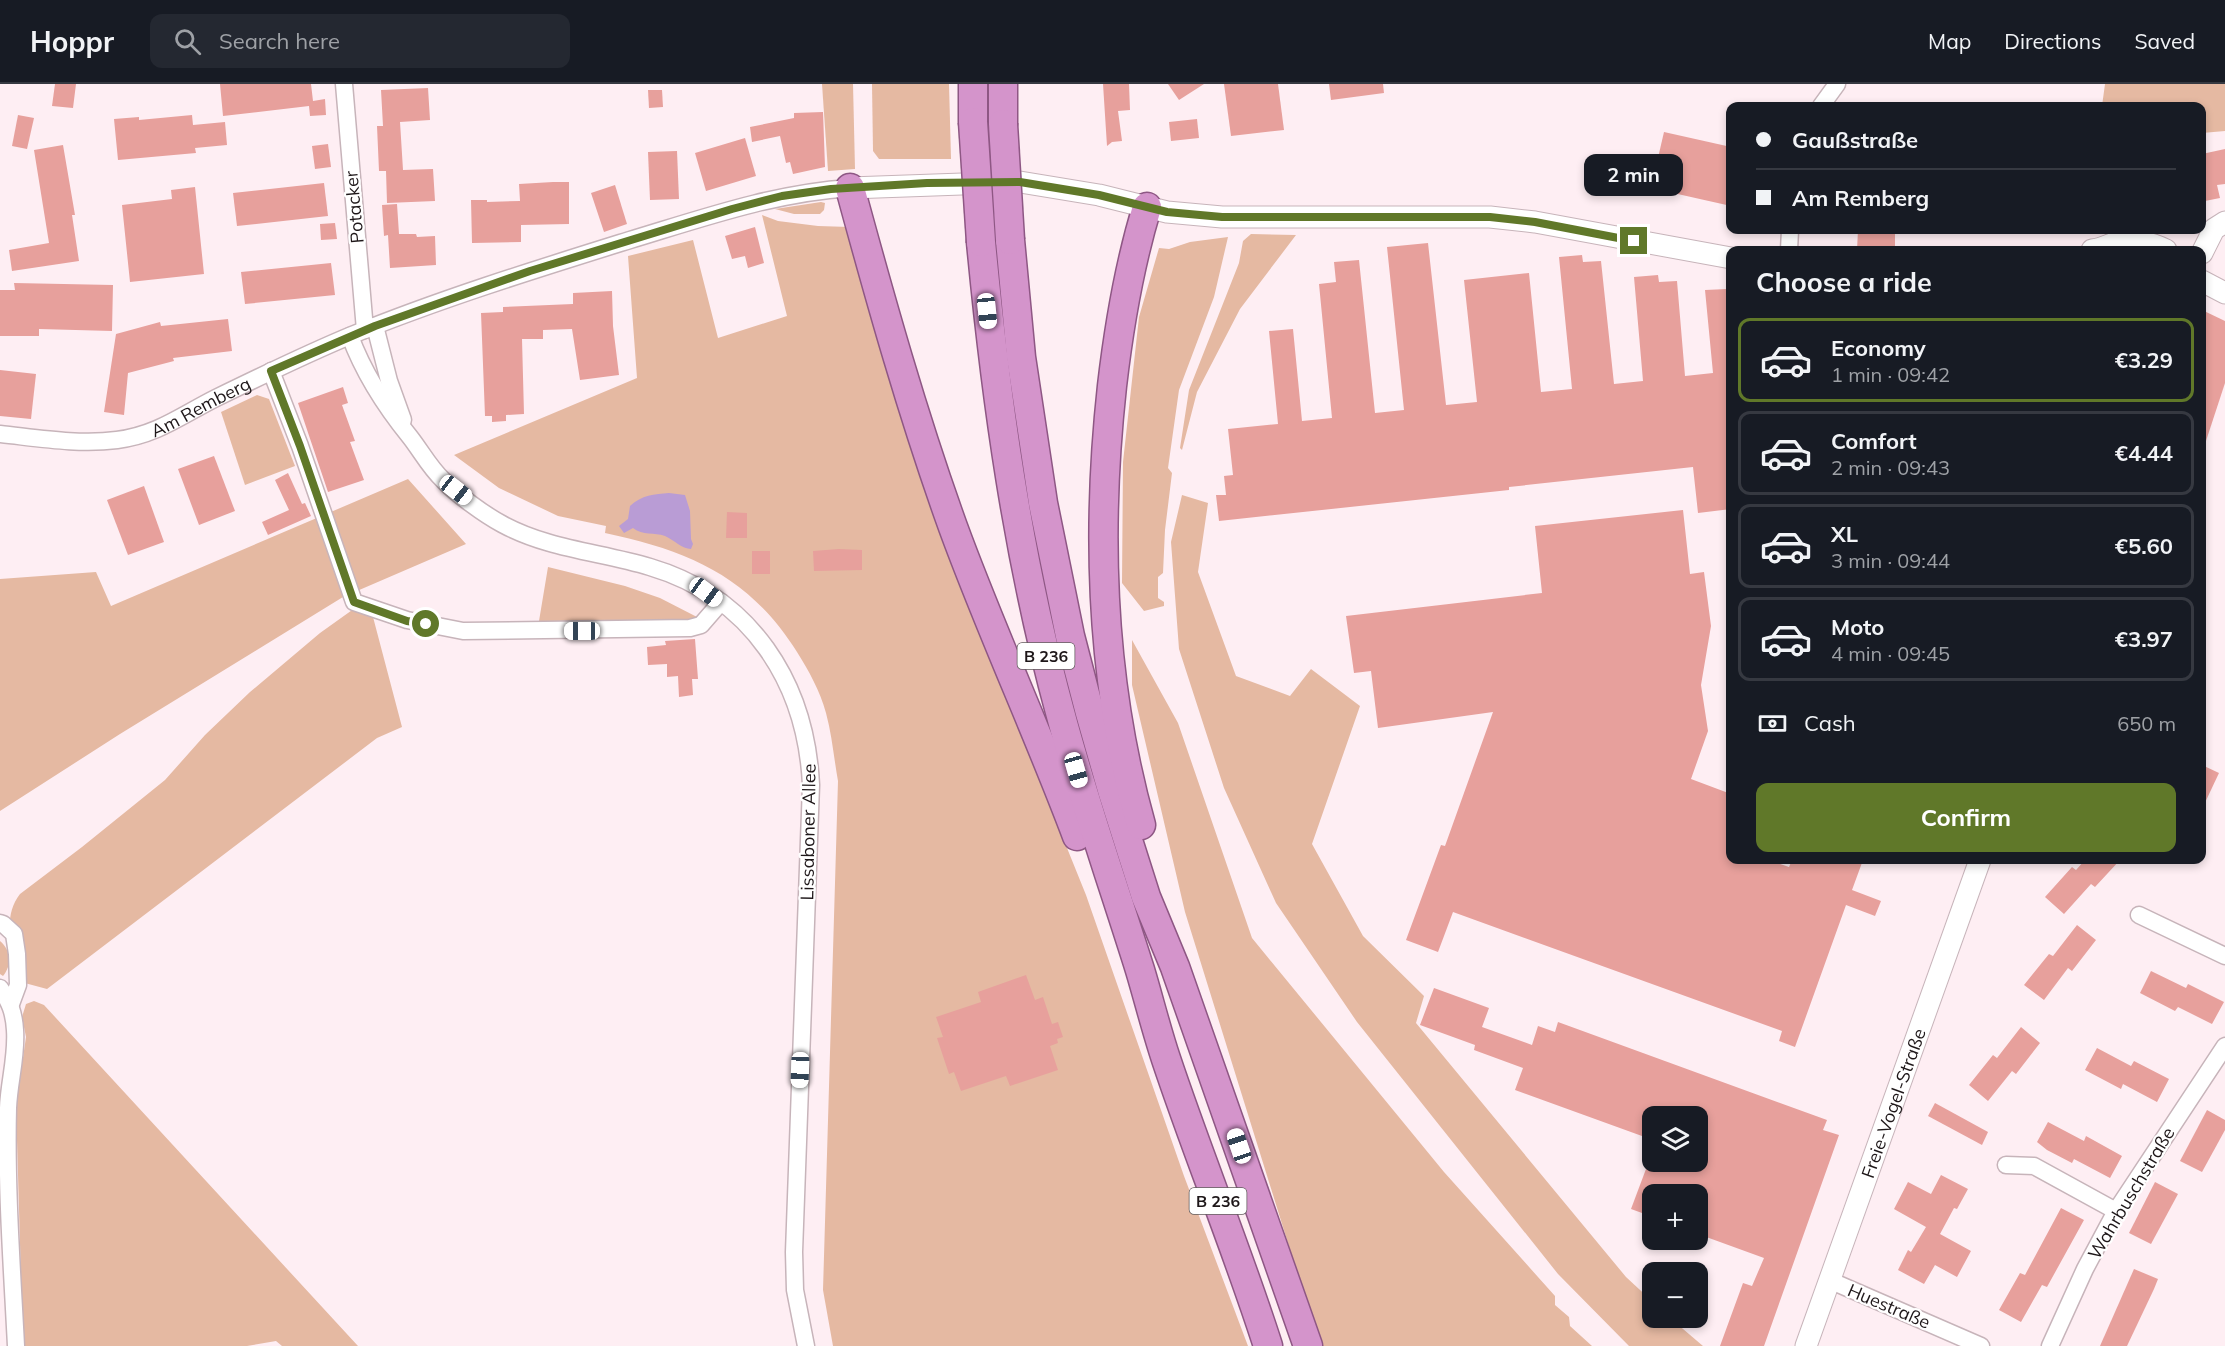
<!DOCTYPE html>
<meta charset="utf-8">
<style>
body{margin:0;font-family:Mulish,sans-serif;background:#242831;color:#f1f3f6;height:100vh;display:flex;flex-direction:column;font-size:22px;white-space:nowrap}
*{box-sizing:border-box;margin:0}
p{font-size:20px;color:#9ea1a6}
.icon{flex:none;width:33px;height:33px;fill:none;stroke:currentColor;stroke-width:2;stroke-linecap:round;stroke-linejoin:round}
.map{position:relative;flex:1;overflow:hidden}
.side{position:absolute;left:1726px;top:162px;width:480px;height:618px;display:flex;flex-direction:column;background:#171b24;border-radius:12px;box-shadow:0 3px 9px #0003}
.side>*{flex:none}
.top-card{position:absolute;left:1726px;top:18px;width:480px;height:132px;border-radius:12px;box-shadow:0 3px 9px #0003;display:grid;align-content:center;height:132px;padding:0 30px;background:#171b24}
.controls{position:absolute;left:1642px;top:1022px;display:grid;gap:12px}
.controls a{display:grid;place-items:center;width:66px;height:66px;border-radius:12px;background:#171b24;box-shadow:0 3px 9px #0003;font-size:30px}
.end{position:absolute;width:27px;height:27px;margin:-14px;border:8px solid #607829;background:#fff;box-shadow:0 0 0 3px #fff}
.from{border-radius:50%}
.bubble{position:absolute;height:42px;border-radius:12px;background:#171b24;box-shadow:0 3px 9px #0003;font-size:20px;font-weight:700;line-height:42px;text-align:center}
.car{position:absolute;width:18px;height:36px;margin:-18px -9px;border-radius:8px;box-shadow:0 0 4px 2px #0007;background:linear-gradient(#fff 24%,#345 0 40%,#fff 0 76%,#345 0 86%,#fff 0)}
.top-card b{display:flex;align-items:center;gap:21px;height:57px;font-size:22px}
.top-card b+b{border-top:2px solid #363941}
.top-card i{width:15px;height:15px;background:#f1f3f6}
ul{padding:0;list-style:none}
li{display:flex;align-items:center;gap:18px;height:84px;margin:0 12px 9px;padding:0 18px;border:3px solid #363941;border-radius:12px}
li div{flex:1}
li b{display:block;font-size:22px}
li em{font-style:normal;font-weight:700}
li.current{border-color:#607829}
li>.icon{width:54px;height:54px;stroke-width:1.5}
h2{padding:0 30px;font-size:27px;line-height:72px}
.pay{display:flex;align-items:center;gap:15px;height:66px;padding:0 30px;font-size:22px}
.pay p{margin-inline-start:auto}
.button{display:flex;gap:12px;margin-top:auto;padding:12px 30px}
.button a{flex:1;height:69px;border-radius:12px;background:#607829;color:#fff;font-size:24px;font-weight:700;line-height:69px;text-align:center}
header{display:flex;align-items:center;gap:36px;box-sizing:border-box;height:84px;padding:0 30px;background:#171b24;border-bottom:2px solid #363941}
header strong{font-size:28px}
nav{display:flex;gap:33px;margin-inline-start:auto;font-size:21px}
.search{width:420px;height:54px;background:#242831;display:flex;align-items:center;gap:15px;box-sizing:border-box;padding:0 21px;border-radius:12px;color:#9ea1a6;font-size:22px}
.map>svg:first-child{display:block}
.green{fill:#e5b9a2}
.water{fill:#b99cd5}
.building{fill:#e7a09c}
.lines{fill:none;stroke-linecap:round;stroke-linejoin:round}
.minor-casing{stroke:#c7b4ba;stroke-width:19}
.tertiary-casing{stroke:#c7b4ba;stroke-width:23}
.trunk-casing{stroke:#8e5784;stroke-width:31}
.minor{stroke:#fff;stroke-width:16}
.tertiary{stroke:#fff;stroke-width:21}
.trunk{stroke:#d494cb;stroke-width:28}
.trunk-bridge-casing{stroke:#8e5784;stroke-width:31;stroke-linecap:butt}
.trunk-bridge{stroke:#d494cb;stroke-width:28}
.route{stroke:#607829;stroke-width:8}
.labels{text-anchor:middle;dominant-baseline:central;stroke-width:4.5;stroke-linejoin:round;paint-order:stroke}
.shield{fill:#fff;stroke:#625d5e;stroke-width:1.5}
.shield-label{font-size:16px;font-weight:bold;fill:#1e1719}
.street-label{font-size:18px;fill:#1e1719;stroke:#fff}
</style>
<header>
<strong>Hoppr</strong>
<div class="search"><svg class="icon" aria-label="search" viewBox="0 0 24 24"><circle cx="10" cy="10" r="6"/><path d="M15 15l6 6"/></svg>Search here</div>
<nav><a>Map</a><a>Directions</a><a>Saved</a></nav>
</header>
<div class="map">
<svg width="2225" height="1262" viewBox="0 0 2225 1262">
<rect width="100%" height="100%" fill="#feeef3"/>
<!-- green -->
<g class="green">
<polygon points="822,0 853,0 855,85 828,87"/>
<polygon points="872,0 949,0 951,75 879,75 873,67"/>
<polygon points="2105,0 2225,0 2225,47 2202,49 2202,22 2102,22"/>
<polygon points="821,118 825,119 824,126 820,130 794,130 775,125"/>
<path d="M762,131L778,137L818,142L850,143L881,263L908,354L937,442L1086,811L1184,1092L1248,1262H833L823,1206L838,697C834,675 832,651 826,629C820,607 809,587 797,568C749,492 689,467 605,449L606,442L558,432L499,404L454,371L637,294L628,172L693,156L718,254L787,232Z"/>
<polygon points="1251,150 1296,151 1240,225 1197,308 1182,366 1180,364 1189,306 1239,179 1243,157"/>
<polygon points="1228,153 1214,213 1179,306 1168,384 1172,389 1165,446 1163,489 1158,493 1158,514 1164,518 1164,522 1144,527 1122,499 1123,378 1139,233 1159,164 1169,165 1190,158"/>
<polygon points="257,311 269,315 295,382 245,401 221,328"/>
<polygon points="408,395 466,460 343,513 120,650 0,727 0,495 96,488 111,522"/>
<polygon points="1182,411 1208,419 1198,488 1236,592 1290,612 1311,585 1360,622 1312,760 1363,852 1424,912 1416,939 1626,1193 1653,1218 1653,1233 1669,1233 1703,1262 1629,1262 1558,1190 1357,938 1276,819 1224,704 1179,565 1171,458"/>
<path d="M548,483L625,502L660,514L697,533C689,539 676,535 665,535C623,537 581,541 538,543Z"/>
<path d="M355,524L373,533L402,643L377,654L47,905L21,898C14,868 0,836 20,810L82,763L165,696L205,651L250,608L320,549Z"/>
<polygon points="1132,556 1178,639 1252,854 1444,1088 1555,1212 1555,1221 1569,1233 1570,1242 1592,1262 1320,1262 1185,828 1132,601"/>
<path d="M0,857C11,866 12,881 3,892L0,890Z"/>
<polygon points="34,917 44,921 358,1262 282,1262 276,1257 247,1262 23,1262 16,1022 26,953 22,933 26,920"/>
</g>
<!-- water -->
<path class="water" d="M669,409L685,411L690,427L691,455L693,460L691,465C682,465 674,456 665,452C654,448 643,452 633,444L624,449L619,442L628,435L630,422C642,411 654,410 669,409Z"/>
<!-- building -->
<g class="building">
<polygon points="55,0 76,0 73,24 52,22"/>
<polygon points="220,0 311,0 313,17 325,15 326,31 310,32 309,22 223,32"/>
<polygon points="1103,0 1129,0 1130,26 1118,27 1122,57 1112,58 1107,62"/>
<polygon points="1168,0 1204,0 1179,16"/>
<polygon points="1224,0 1278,0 1284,46 1231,52"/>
<polygon points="1329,0 1383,0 1384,9 1331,16"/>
<polygon points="428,4 430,36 400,38 403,86 433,85 435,117 387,119 386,87 379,87 377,42 383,42 381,6"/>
<polygon points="648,6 662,6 663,23 649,24"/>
<polygon points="823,28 825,83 793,90 790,78 786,79 780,52 752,58 750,43 794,34 794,29"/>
<polygon points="18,31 34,34 27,65 12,62"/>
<polygon points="192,31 193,41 225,38 227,61 195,64 196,69 118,76 114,35 139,33 139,36"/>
<polygon points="1197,35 1199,54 1171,57 1169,38"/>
<polygon points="1664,48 1731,63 1731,122 1651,104"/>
<polygon points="745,54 756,92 706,107 695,69"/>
<polygon points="328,60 331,83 315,85 312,62"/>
<polygon points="63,61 75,131 72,131 79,177 12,187 9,166 49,159 34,66"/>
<polygon points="2225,65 2225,100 2217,101 2220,114 2205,117 2202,103 2202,70"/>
<polygon points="677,67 679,115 650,116 648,68"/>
<polygon points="553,98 569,98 569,140 521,141 521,158 472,159 471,116 487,116 487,118 520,117 519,100"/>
<polygon points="324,99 328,132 237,142 233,109"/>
<polygon points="615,101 627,140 604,148 591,109"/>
<polygon points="195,103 204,190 130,198 122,121 172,115 171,106"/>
<polygon points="397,120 399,150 416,150 417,153 435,152 436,181 390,184 388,151 384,152 382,121"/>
<polygon points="335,139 337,155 321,156 320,140"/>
<polygon points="755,143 764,179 748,184 745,172 732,175 725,152"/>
<polygon points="1858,146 1895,146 1895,166 1857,166"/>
<polygon points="1428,159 1446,321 1477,318 1464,196 1529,189 1541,308 1572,305 1559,173 1582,171 1583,178 1601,177 1614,300 1643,297 1634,193 1658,191 1659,198 1677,197 1685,292 1713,289 1705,206 1727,205 1731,243 1731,425 1698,429 1693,383 1509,403 1509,406 1219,437 1216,411 1226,411 1224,392 1233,391 1228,345 1278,340 1269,247 1293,245 1302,337 1332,334 1319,200 1336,198 1334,178 1359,176 1375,329 1404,326 1387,163"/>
<polygon points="331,179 335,211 245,220 241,188"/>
<polygon points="14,199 113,201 112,247 39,245 39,252 0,252 0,206 15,206"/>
<polygon points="612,207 613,242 619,291 580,296 572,245 543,246 543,255 522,255 524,330 506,331 506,337 492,338 492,332 485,332 481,229 503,228 503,223 573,220 573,209"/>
<polygon points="2202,226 2225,237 2225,299 2205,360 2202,359"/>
<polygon points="228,235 232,267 173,274 174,277 128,289 124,331 104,328 116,250 160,238 161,242"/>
<polygon points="0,286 36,290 31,335 0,332"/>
<polygon points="343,303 348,319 342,321 355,357 350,358 364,396 328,408 298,319"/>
<polygon points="214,372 235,427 199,441 178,385"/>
<polygon points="288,389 302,420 305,419 311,432 268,451 262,438 289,426 275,396"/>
<polygon points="144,402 164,458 128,471 107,416"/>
<polygon points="1683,426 1690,490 1704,488 1711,542 1701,601 1708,647 1691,695 1731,710 1731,776 1769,776 1789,783 1792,776 1863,776 1852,806 1881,817 1875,832 1846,821 1795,963 1779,957 1782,947 1453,828 1438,868 1406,856 1441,761 1445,762 1493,628 1378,644 1371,587 1354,589 1346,532 1542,509 1535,442"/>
<polygon points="727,428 747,429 747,454 726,454"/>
<polygon points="839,465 862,466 862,486 814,487 813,467"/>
<rect x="752" y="467" width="18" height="23"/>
<polygon points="695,555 698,595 692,595 693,611 679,613 678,592 667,593 667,580 648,581 647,563 666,561 665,557"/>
<polygon points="2202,681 2219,689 2202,725"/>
<polygon points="2085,776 2120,776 2095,803 2091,800 2064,830 2045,813 2072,783 2076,786"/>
<polygon points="2077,841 2096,856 2072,887 2068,884 2044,916 2024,901 2049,870 2053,872"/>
<polygon points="2151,887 2186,904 2188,900 2224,918 2212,940 2178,923 2175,927 2140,909"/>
<polygon points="1026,891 1035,916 1043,913 1052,940 1058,938 1063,953 1057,955 1058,959 1050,962 1058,986 1010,1002 1006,992 961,1007 954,988 949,990 937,954 943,953 936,933 981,918 978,908"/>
<polygon points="1434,904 1489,924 1482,943 1532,961 1538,942 1555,948 1558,938 1827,1036 1823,1046 1839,1051 1764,1262 1720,1262 1743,1199 1752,1202 1764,1174 1698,1150 1698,1110 1653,1110 1653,1133 1631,1125 1649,1077 1698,1077 1698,1032 1653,1032 1653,1056 1515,1006 1523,984 1474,966 1475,961 1420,941"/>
<polygon points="2021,943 2040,959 2016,990 2012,987 1988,1017 1969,1001 1993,971 1997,974"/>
<polygon points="2097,964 2131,982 2134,977 2169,995 2157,1018 2123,1000 2121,1005 2085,986"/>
<polygon points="1935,1019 1988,1048 1982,1061 1928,1032"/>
<polygon points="2207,1026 2225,1036 2225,1046 2202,1088 2180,1077"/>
<polygon points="2048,1038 2084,1057 2086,1052 2122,1072 2110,1094 2074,1075 2072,1079 2047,1066 2037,1058"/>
<polygon points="1941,1091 1968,1105 1957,1125 1954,1124 1940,1150 1971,1167 1957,1193 1935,1181 1924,1200 1898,1186 1908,1166 1911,1168 1926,1143 1894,1125 1908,1098 1931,1110"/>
<polygon points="2155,1098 2178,1110 2151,1160 2129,1149"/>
<polygon points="2061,1124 2084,1136 2047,1203 2042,1201 2021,1238 1999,1226 2020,1189 2025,1191"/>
<polygon points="2134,1185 2158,1195 2154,1205 2127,1262 2100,1262"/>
</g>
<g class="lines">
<!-- minor casing -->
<g class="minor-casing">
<g id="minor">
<polyline points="344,0 365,246"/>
<polyline points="1821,22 1837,0"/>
<polyline points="1789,166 1790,146"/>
<polyline points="375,242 389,297 403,336"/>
<path d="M350,252C364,290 384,321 410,353C421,367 430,384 443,396C456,410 485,431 502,440C548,465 600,468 650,483C751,513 806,598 811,701L794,1168L795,1206L806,1262"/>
<polyline points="271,287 300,362 354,518 407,536 463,547 690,544 701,541 721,518"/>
<path id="s1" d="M0,350C38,354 79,361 117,356C157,351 182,331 216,314C261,292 306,270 352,251C443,214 537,185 630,156C703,134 774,109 850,104"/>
<polyline points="2139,831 2225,872"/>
<polyline points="0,839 3,840 14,850 17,870 18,901 11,920"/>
<path d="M0,904C10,918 14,929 15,946C17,972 9,998 8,1024C6,1103 12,1183 16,1262"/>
<polyline points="2006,1081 2034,1082 2116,1127"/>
<polyline points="1829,1196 1981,1262"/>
<polyline points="2050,1262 2085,1185 2116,1127 2225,962"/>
</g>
</g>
<!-- tertiary casing -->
<g class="tertiary-casing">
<g id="tertiary">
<polyline points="850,104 1020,98 1099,111 1167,128 1222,133 1490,133 1535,138 1731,174"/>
<path d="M2092,166C2101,165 2106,162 2114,159C2129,153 2152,159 2166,166"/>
<polyline points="2202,169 2214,145 2225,138"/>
<polyline points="2202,197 2225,209"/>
<path id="s2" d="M1806,1262L1980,776"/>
</g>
</g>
<!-- trunk casing -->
<g class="trunk-casing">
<g id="trunk">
<polyline points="973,0 973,38"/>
<polyline points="1003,0 1003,40"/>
<path d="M850,104C881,218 913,332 953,443C991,547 1038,648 1077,752"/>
<polyline points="1010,156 1021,273 1043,419 1070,552 1090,629 1112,706 1146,813 1175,883 1308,1262"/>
<path d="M981,158C996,316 1018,474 1060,628C1083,715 1113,800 1140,886C1149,916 1156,945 1166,975C1198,1071 1237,1165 1268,1262"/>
<path d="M1141,741C1101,599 1096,448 1112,302C1119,242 1129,182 1147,123"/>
</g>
</g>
<!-- minor -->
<use href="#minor" class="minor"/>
<!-- tertiary -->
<use href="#tertiary" class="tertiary"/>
<!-- trunk -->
<use href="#trunk" class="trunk"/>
<!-- trunk-bridge casing -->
<g class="trunk-bridge-casing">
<g id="trunk-bridge">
<polyline points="973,38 981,158"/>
<polyline points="1003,40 1010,156"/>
</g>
</g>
<!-- trunk-bridge -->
<use href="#trunk-bridge" class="trunk-bridge"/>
</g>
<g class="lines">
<!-- route -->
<polyline class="route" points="426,540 407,537 354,518 300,362 271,287 375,242 530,187 732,125 782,112 831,105 927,99 1020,98 1099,111 1167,128 1222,133 1490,133 1535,138 1634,157"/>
</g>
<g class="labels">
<!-- shield labels -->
<g class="shield">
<rect x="1017.5" y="559" width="57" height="26" rx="4.5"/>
<rect x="1189.5" y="1104" width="57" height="26" rx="4.5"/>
</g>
<g class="shield-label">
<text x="1046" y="572">B 236</text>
<text x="1218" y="1117">B 236</text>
</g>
<!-- street labels -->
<g class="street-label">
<text transform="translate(354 123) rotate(-95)">Potacker</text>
<text stroke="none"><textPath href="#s1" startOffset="208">Am Remberg</textPath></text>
<text transform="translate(808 748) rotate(-89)">Lissaboner Allee</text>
<text stroke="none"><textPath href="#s2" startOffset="258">Freie-Vogel-Straße</textPath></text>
<text transform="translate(2131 1109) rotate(-59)">Wahrbuschstraße</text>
<text transform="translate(1889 1222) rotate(23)">Huestraße</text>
</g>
</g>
</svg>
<div class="controls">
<a><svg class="icon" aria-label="layers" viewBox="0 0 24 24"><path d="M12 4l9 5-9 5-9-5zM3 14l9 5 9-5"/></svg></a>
<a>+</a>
<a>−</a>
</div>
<i class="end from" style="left:426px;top:540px"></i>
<i class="end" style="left:1634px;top:157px"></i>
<div class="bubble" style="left:1584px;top:70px;width:99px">2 min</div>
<i class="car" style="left:987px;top:227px;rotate:174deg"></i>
<i class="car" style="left:456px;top:406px;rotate:128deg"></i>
<i class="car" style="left:706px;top:508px;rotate:126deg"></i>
<i class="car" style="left:582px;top:547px;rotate:270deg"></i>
<i class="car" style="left:1076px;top:686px;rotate:164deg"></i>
<i class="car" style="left:800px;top:986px;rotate:182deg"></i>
<i class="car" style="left:1239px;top:1062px;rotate:341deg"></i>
<div class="top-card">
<b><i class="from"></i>Gaußstraße</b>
<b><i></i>Am Remberg</b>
</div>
<section class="side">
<h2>Choose a ride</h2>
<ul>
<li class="current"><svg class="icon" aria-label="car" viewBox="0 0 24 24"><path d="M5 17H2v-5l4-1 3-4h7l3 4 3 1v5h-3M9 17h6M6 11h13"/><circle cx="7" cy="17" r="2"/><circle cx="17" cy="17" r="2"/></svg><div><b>Economy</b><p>1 min · 09:42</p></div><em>€3.29</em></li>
<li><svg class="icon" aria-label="car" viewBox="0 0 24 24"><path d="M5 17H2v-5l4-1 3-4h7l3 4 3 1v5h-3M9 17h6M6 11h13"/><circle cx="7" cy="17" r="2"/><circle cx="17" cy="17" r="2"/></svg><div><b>Comfort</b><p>2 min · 09:43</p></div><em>€4.44</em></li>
<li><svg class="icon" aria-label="car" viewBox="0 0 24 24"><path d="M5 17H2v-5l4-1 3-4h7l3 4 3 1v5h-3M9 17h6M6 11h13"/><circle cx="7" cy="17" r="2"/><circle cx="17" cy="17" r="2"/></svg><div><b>XL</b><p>3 min · 09:44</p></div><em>€5.60</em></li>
<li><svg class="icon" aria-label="car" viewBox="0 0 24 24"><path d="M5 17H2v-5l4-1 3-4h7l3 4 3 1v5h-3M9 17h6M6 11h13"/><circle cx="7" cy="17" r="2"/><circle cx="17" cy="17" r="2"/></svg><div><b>Moto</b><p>4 min · 09:45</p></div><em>€3.97</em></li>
</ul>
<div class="pay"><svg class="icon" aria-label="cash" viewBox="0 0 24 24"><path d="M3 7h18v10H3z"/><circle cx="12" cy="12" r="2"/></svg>Cash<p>650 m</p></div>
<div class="button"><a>Confirm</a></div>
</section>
</div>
